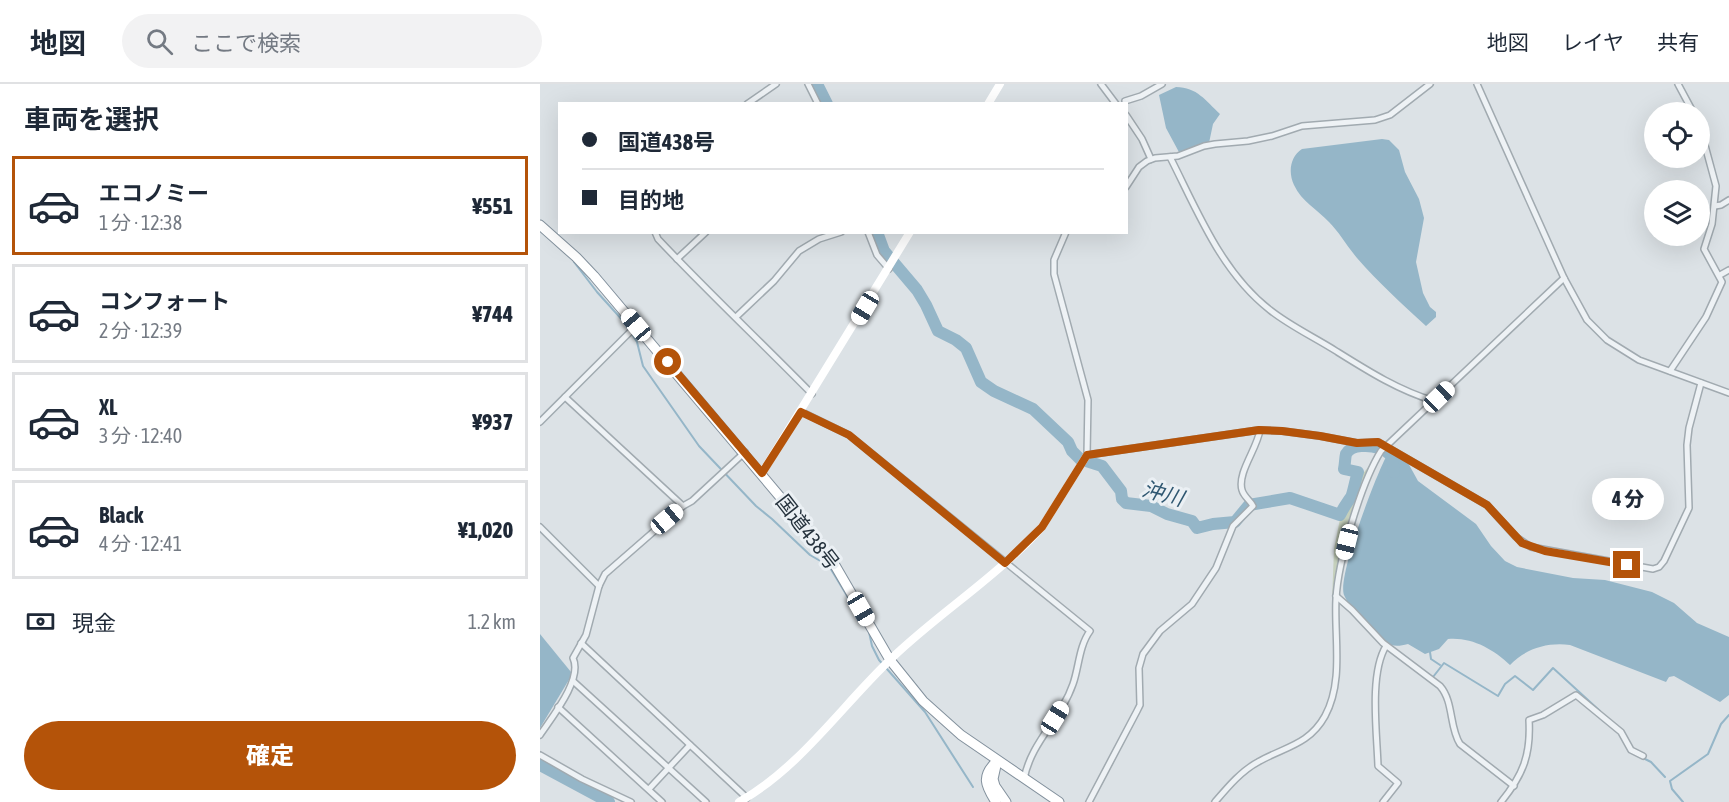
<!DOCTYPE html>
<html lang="ja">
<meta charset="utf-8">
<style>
body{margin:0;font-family:"Asap Condensed","Noto Sans JP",sans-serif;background:#f2f2f3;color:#1f2937;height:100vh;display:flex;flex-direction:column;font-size:22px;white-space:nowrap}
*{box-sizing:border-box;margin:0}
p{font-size:20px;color:#747a83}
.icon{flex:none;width:33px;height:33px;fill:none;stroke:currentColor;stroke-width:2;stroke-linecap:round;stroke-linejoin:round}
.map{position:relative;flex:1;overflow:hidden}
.drawer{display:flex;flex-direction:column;background:#fff;width:540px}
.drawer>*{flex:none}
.guide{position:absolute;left:18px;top:18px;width:570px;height:132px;border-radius:0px;box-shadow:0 6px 24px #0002;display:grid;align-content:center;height:132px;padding:0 24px;background:#fff}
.fabs{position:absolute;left:1104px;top:18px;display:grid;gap:12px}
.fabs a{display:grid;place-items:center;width:66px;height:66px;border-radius:50%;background:#fff;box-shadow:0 6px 24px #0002;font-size:30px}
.end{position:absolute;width:27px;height:27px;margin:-14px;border:8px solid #b45309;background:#fff;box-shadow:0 0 0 3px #fff}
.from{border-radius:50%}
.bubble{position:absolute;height:42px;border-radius:21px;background:#fff;box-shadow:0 6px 24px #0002;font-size:20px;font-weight:800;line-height:42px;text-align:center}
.car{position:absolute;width:18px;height:36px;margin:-18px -9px;border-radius:8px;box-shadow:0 0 4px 2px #0007;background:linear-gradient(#fff 24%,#345 0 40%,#fff 0 76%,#345 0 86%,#fff 0)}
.guide b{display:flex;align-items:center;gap:21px;height:57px;font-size:22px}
.guide b+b{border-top:2px solid #e0e1e3}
.guide i{width:15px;height:15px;background:#1f2937}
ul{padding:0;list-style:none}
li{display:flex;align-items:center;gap:18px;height:99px;margin:0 12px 9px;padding:0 12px;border:3px solid #e0e1e3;border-radius:0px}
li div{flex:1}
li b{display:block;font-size:22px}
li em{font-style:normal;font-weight:800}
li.current{border-color:#b45309}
li>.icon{width:54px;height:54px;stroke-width:1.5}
h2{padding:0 24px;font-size:27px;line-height:72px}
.pay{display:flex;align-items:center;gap:15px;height:66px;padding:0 24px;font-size:22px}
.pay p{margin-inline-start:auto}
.primary-button{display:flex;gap:12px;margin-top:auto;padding:12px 24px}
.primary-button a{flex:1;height:69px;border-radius:36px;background:#b45309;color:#fff;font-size:24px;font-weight:800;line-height:69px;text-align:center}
header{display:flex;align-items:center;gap:36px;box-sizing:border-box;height:84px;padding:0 30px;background:#fff;border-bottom:2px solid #e0e1e3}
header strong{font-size:28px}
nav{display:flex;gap:33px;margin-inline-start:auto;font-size:21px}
.search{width:420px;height:54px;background:#f2f2f3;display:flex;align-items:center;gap:15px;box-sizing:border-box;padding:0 21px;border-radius:33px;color:#747a83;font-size:22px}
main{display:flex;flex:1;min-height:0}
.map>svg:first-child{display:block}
.green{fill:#c5d0bc}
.water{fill:#95b6c8}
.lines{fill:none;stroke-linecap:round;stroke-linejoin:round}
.stream{stroke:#95b6c8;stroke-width:2}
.river{stroke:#95b6c8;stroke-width:12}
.street-casing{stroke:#a1aab0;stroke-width:8}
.highway-casing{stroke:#83919d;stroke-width:11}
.street{stroke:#eef2f5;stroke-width:5}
.secondary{stroke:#fff;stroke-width:8}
.highway{stroke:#fff;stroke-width:9}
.route{stroke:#b45309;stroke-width:8}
.labels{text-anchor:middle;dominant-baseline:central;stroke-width:6;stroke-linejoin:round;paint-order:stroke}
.street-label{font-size:20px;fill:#25323d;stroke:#ebf0f4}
.water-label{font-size:21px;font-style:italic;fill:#2f5771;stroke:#ebf0f4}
</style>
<header>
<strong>地図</strong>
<div class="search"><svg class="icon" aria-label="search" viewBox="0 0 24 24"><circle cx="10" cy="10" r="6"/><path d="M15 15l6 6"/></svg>ここで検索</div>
<nav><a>地図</a><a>レイヤ</a><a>共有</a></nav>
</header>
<main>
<section class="drawer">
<h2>車両を選択</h2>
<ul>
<li class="current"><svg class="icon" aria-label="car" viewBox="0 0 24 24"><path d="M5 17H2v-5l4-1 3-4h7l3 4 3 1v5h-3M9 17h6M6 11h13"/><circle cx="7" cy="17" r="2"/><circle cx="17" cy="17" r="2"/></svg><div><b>エコノミー</b><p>1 分 · 12:38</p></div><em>¥551</em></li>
<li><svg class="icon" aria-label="car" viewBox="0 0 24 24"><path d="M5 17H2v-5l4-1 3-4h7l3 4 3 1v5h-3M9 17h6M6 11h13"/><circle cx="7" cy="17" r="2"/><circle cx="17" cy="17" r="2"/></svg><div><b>コンフォート</b><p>2 分 · 12:39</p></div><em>¥744</em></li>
<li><svg class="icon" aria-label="car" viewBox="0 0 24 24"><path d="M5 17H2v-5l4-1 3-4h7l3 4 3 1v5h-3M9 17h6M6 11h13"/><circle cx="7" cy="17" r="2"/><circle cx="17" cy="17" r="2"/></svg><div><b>XL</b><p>3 分 · 12:40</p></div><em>¥937</em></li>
<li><svg class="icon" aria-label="car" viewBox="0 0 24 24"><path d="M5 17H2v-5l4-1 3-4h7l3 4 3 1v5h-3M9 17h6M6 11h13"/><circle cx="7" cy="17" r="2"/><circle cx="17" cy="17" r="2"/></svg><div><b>Black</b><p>4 分 · 12:41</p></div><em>¥1,020</em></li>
</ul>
<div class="pay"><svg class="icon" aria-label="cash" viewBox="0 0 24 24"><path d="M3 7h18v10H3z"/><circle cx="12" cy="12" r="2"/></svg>現金<p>1.2 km</p></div>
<div class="primary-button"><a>確定</a></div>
</section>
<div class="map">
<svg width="1189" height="718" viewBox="0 0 1189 718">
<rect width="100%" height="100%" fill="#dce2e6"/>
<!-- green -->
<path class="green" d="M833,377C816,424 800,468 792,517L794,465L800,435L806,419L813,412L814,401Z"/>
<!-- water -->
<g class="water">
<path d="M636,3C657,3 666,17 680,30L673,40L669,59L640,70L626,44L619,11Z"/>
<path d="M842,55L849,56L859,66L865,88L879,115L884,134L876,178L883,209L890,223L896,228V233L886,242C862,220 838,198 817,174C807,162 799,148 789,138C777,125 762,118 754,101C748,88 750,73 762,65Z"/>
<path d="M847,371L854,375L857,371L867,377L878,397L936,440L951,462L965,477L977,483L1033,494L1065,496L1112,508L1134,519L1157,539L1189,553V611L1180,618L1134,592L1129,593L1126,598L1030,561C1007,558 985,565 970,581C953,565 932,553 908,555L899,565L885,570L868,560C850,565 846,559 834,546C825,536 809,524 804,511C797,493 836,391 847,371Z"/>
<polygon points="0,550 31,588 30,594 0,644"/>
</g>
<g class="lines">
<!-- stream -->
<g class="stream">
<polyline points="34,178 57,208 85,239 97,258 103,282 159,362 216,422 232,435 270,471 289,482 324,540"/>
<polyline points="329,548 332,562 339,576 385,628 433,703"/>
<polyline points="890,568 891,575 900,581"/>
<polyline points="893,593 904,579 958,612 965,600 975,592 993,606 1013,584 1060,627"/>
<polyline points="1060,634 1065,638"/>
<polyline points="1103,674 1111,678 1125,693"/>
<polyline points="1143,718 1132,705 1130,697 1168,670 1181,640 1189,631"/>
</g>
<!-- river -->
<g class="river">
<polyline points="277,0 287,20"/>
<path d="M337,148L344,167L377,206L386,221L398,247L416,256L426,264L441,298L454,307L493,325L528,358L532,367L540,375L562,382L581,407L582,415L586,419L611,422L627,430L652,437L657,444L673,440L695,438L709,421L750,414L800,431C803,424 807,419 811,413C813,410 816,393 818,388L804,385C805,381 805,374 806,370C811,360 830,361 839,364"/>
<polyline points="847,368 852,372 854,388"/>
<polyline points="0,681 69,718"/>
</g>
<!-- street casing -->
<g class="street-casing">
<g id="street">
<polyline points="268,0 278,20"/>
<polyline points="561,0 576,20"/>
<polyline points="937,0 1024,194 1047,236 1067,256 1099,276 1189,309"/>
<polyline points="1138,0 1153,28"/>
<polyline points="585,17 601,12 622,0"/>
<polyline points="207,20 236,0"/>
<polyline points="586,31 602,55 611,75"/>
<path d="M630,73C657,126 681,188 730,226C750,242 774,253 796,267C828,287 858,306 894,317"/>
<polyline points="586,103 599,83 607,77 615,74 638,72 664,62 675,60 708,57 732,52 762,42 835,36 850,31 890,0"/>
<polyline points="1175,122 1181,121 1189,116"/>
<path d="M115,148L118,155C168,208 221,258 272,310"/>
<polyline points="328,148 337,171 349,185"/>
<polyline points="526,148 514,176 514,190 548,316 547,371 719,346 742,347 780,352 817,359 838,358 947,421 976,453 991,463 1113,485 1119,483 1124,477 1149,424 1147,361 1149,344 1161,299"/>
<polyline points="137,175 166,148"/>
<polyline points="1180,191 1189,186"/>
<polyline points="196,233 234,197 259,167 279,155 301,148"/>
<polyline points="1130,287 1166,233 1182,198 1164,165 1172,140 1176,102 1160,43"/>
<polyline points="25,313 143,422"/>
<path d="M262,328L309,351L550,547C539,562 539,583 533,600C521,635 491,658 484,695"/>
<polyline points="0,338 96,242"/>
<polyline points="0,443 59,502"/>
<path d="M796,512L812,526L843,559L900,602C914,618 909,643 920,660L974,702"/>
<polyline points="41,559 207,714"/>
<polyline points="33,597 166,718"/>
<polyline points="18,623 122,718"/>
<path d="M0,651C12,633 43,595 33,574L46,551L59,502L65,490L143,422L152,417L205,368"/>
<polyline points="0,671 42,695 91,718"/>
<polyline points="109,705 150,661"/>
<path d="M549,718L597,627L600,621L599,584L603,570L620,547L652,520L676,484L693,442L713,422C710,416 704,413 702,406C697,389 717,365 720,346"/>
<path d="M675,718C687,704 701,687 718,678C744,663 769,661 785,632C804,597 794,553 796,515C798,477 821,399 841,367L1024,194"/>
<path d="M843,718L858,699L838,682C837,649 829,590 846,562"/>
<path d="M961,718C983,691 991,671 989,636L1003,631L1036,611L1081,648L1091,666L1103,672"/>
</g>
</g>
<!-- highway casing -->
<g class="highway-casing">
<g id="highway">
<polyline points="0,141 36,173 54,192 289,471 350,576 383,617 421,651 519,718"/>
<polyline points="457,677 453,695 455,702 466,718"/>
<path d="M456,718C445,701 441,692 457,677"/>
</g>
</g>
<!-- street -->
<use href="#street" class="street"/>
<!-- secondary -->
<g class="secondary">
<polyline points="448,20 460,0"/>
<polyline points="222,389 370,148"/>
<path d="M199,718C261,683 302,621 353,573C396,532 447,499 489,457L502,443L547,371"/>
</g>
<!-- highway -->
<use href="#highway" class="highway"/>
</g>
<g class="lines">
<!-- route -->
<polyline class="route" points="128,278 222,389 261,328 309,351 465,479 502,443 547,371 719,346 742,347 780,352 817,359 838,358 947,421 982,459 1005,467 1087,481"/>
</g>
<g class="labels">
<!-- street labels -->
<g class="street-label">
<text transform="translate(268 448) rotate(52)">国道438号</text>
</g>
<!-- water labels -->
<g class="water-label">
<text transform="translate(623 409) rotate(15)">沖川</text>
</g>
</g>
</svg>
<div class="fabs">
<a><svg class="icon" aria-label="locate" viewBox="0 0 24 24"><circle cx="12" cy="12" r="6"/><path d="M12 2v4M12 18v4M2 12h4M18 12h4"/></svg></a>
<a><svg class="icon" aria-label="layers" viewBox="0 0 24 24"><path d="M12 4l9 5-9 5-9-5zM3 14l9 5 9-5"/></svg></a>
</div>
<i class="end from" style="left:128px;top:278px"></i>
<i class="end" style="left:1087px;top:481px"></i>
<div class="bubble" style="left:1052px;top:394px;width:72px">4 分</div>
<i class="car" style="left:325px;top:224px;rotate:211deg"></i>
<i class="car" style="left:96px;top:241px;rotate:320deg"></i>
<i class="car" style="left:899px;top:313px;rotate:46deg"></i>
<i class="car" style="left:127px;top:435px;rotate:50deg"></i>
<i class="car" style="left:807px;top:458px;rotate:194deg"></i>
<i class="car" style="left:321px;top:525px;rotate:150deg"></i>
<i class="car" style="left:515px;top:634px;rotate:32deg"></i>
<div class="guide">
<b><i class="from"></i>国道438号</b>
<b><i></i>目的地</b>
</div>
</div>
</main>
